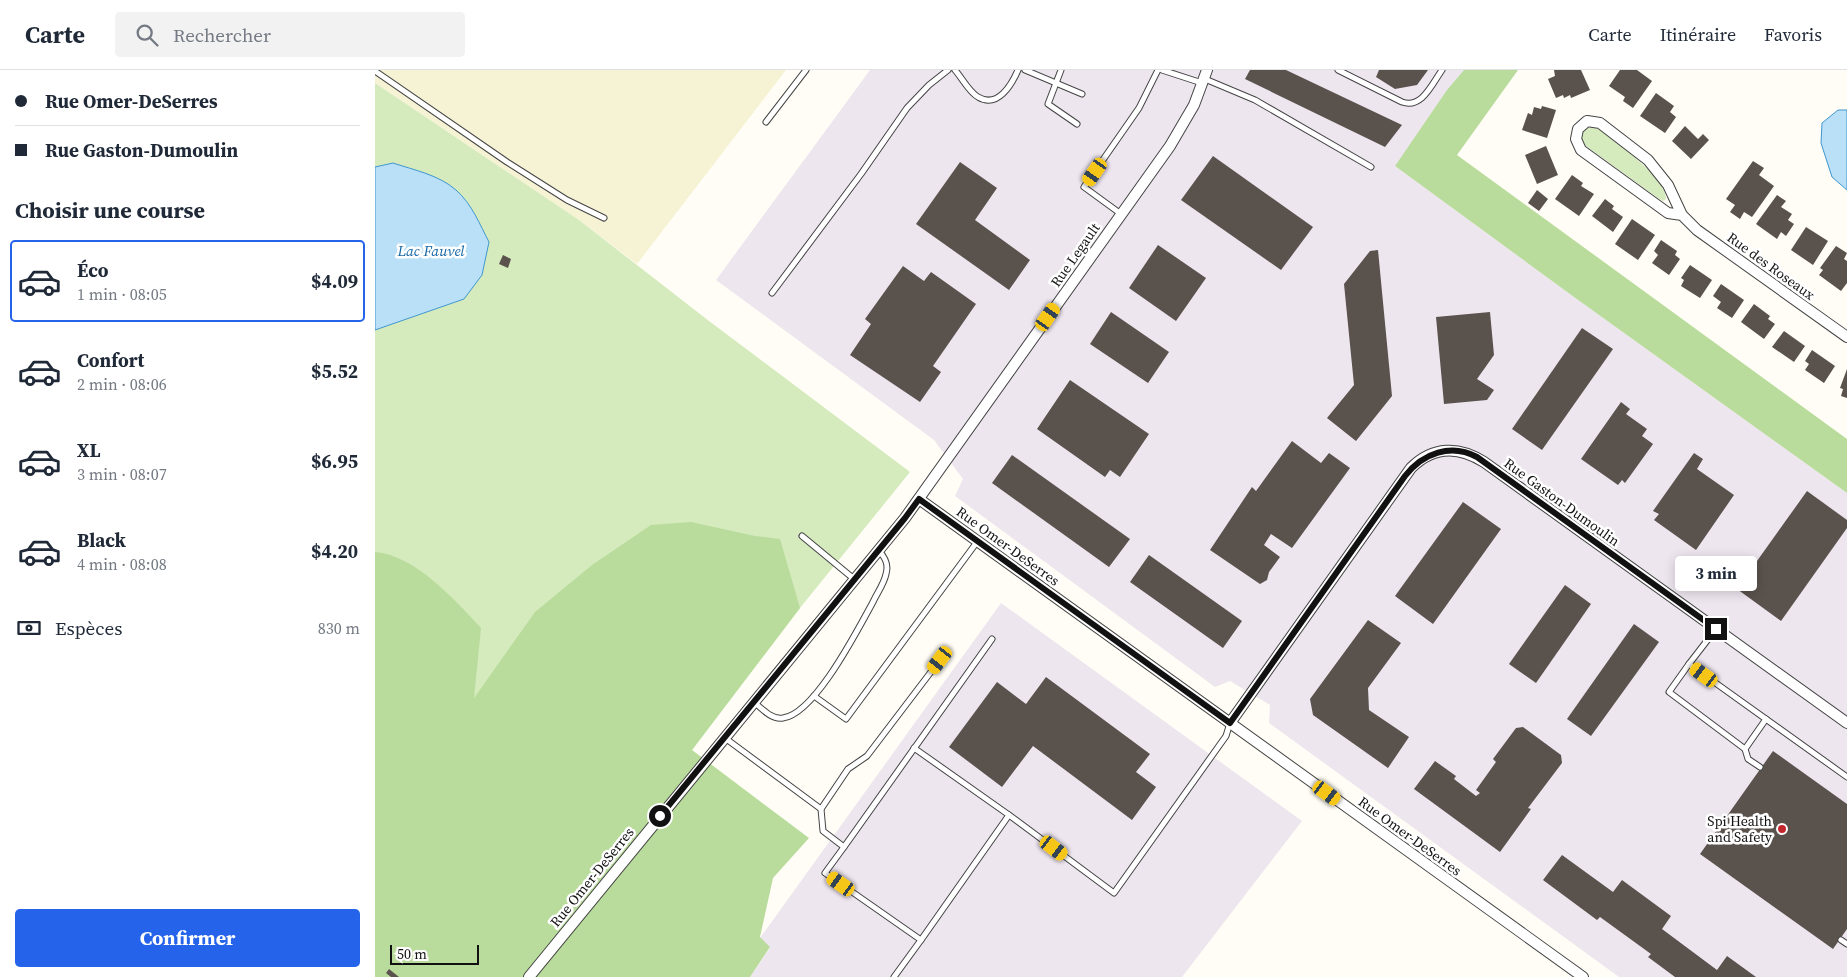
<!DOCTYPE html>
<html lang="fr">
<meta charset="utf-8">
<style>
body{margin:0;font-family:"Source Serif 4",serif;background:#f2f2f3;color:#1f2937;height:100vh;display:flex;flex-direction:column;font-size:19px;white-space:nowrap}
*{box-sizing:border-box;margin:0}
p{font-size:16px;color:#747a83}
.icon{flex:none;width:28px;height:28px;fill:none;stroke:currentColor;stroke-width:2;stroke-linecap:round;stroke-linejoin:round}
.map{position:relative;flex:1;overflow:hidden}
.panel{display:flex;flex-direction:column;background:#fff;width:375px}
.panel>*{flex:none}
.banner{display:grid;align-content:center;height:110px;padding:0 15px;background:#fff}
.scale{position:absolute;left:15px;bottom:12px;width:89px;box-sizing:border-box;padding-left:5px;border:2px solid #111;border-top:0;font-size:14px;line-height:18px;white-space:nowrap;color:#111;-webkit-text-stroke:4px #fff;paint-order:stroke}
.end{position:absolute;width:22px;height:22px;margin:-11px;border:6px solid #111;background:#fff;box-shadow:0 0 0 2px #fff}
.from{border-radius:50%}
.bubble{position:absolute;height:35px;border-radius:5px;background:#fff;box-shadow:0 2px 12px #0003;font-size:16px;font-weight:700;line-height:35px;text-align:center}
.car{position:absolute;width:15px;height:30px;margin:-15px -8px;border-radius:6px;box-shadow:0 0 4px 1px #0007;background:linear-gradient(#f5c518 24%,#345 0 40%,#f5c518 0 76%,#345 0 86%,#f5c518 0)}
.banner b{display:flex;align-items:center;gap:18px;height:48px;font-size:19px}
.banner b+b{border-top:1px solid #e0e1e3}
.banner i{width:12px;height:12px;background:#1f2937}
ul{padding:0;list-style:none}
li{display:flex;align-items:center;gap:15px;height:82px;margin:0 10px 8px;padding:0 5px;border:2px solid transparent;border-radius:5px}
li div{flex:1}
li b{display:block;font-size:19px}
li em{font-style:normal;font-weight:700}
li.selected{border-color:#2563eb}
li>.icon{width:45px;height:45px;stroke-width:1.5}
h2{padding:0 15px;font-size:22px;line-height:60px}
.pay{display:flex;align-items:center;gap:12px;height:55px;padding:0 15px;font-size:19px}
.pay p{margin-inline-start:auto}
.primary-button{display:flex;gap:10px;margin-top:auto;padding:10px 15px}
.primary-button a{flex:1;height:58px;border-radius:5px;background:#2563eb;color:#fff;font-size:20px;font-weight:700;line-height:58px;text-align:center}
header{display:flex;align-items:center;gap:30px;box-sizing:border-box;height:70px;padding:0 25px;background:#fff;border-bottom:1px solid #e0e1e3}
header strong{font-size:24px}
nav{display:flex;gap:28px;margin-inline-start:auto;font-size:18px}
.search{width:350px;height:45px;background:#f2f2f3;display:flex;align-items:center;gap:12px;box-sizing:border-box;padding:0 18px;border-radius:5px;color:#747a83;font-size:19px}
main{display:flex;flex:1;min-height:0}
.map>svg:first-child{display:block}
.industrial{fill:#eee6ef}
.farmland{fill:#f6f3d4}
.green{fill:#d5ebbd}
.forest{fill:#b9dc9c}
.water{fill:#b9e0f7;stroke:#3f96cf}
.building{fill:#5a524d}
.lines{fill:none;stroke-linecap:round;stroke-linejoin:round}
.lane-casing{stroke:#444;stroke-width:7}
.street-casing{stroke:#444;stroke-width:12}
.lane{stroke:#fff;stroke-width:5}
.street{stroke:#fff;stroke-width:10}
.route{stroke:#111;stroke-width:6}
.poi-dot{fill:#c4262e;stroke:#fff;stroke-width:2}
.labels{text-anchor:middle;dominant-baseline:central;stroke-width:5;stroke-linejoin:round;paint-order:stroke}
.street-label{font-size:14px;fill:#111;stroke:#fff}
.poi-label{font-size:14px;fill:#111;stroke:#fff;text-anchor:end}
.water-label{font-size:15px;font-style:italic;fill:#1768a6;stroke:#fff}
</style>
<header>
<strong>Carte</strong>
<div class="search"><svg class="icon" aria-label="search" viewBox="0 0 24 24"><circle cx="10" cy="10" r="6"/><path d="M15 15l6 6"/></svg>Rechercher</div>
<nav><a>Carte</a><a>Itinéraire</a><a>Favoris</a></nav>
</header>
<main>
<section class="panel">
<div class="banner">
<b><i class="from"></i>Rue Omer-DeSerres</b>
<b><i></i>Rue Gaston-Dumoulin</b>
</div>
<h2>Choisir une course</h2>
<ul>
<li class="selected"><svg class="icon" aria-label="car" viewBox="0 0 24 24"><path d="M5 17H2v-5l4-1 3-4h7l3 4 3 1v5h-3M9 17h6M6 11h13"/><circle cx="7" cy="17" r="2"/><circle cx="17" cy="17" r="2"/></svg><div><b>Éco</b><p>1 min · 08:05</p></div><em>$4.09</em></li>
<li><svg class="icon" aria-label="car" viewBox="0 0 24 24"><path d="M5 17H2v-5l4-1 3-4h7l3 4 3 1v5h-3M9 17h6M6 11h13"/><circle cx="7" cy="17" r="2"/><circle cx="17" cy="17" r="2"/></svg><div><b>Confort</b><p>2 min · 08:06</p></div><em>$5.52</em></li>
<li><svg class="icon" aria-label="car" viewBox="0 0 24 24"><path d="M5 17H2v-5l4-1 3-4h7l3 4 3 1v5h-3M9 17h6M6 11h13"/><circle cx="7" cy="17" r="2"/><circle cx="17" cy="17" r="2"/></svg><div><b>XL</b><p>3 min · 08:07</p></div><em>$6.95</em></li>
<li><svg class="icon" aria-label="car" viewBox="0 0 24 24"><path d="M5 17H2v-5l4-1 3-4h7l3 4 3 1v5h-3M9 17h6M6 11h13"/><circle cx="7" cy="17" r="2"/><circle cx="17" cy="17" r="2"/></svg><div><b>Black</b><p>4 min · 08:08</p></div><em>$4.20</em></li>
</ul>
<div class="pay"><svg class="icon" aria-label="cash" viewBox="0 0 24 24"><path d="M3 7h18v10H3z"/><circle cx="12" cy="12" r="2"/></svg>Espèces<p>830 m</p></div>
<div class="primary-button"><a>Confirmer</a></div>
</section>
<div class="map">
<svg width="1472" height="907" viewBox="0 0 1472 907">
<rect width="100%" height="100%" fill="#fffdf5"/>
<!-- industrial -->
<g class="industrial">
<polygon points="495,0 1090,0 1020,96 1199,227 1472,423 1472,907 1244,907 894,653 895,635 855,611 840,617 580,426 588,409 559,370 341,210"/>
<polygon points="626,533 927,751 807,907 375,907 395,878 385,868"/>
</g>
<!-- farmland -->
<polygon class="farmland" points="0,0 411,0 262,194 204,150 0,13"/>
<!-- green -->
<g class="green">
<polygon points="0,13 204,150 334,251 535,402 425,538 317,680 0,834"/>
<path d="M1217,57L1224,59C1240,72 1292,108 1291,129L1288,131L1283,128L1211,76L1206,68C1208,61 1210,58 1217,57Z"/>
</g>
<!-- forest -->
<g class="forest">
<polygon points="1089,0 1143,0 1082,85 1472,369 1472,423 1199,227 1020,96 1072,20"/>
<path d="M316,452L380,466L405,469L425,538L317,680L434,768L398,808L385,867L395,877L375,907H0V482C40,485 80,530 106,558L99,628L160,542L217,495L276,455Z"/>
</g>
<!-- water -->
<g class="water">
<polygon points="1463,40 1472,40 1472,120 1457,107 1446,73 1447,53"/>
<path d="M18,93C39,100 64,105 81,120C97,134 105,155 114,172L107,205L89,229L0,260V97Z"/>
</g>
<!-- building -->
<g class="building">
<polygon points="875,0 911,0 1027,55 1010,77 870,9"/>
<polygon points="1004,0 1053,0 1042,15 1020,19 1001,7"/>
<polygon points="1179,0 1206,0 1215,20 1196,28 1195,25 1189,28 1188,25 1181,28 1173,9 1180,6"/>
<polygon points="1245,0 1262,0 1277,11 1258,38 1248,31 1250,27 1234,16"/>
<polygon points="1281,23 1299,36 1295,42 1301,47 1290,63 1265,46"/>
<polygon points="1167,36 1181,40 1172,68 1147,60 1153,43 1157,45 1159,37 1166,39"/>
<polygon points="1310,56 1323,69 1328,64 1334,70 1316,89 1297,71"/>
<polygon points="1171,76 1183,105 1162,114 1150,85"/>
<polygon points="838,86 938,157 906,200 806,130"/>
<polygon points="1378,91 1389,98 1384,105 1399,116 1377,147 1369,142 1365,149 1355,142 1360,135 1351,129"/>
<polygon points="585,92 622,118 600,150 655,190 634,220 541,154"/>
<polygon points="1197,105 1208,113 1206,116 1219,124 1204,146 1180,129"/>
<polygon points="1162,120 1173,129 1164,141 1153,133"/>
<polygon points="1402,125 1411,131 1406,137 1417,144 1413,150 1419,154 1411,166 1406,162 1402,169 1381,154"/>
<polygon points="1230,129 1239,136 1237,139 1248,147 1238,162 1217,146"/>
<polygon points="1257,149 1280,165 1263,190 1240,174"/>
<polygon points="1431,157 1453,171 1438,195 1416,180"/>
<polygon points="1286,170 1302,181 1300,185 1305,189 1294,205 1277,193 1283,185 1279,181"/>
<polygon points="783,175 831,208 801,251 754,218"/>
<polygon points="1461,176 1472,183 1469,189 1472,191 1472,213 1466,221 1444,205 1448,200 1445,198"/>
<polygon points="1003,180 1017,326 981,371 952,348 979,315 969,214 995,181"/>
<polygon points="128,185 136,189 133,198 124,194"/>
<polygon points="1315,195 1337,210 1325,228 1306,216 1309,210 1306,208"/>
<polygon points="528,196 549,211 556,202 601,234 558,296 566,302 545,332 475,285 496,254 490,249"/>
<polygon points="1346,214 1369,230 1357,248 1342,238 1346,232 1338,226"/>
<polygon points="1379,234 1395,246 1393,249 1400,254 1389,269 1366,252"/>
<polygon points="736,242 794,282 773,313 715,274"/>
<polygon points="1115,242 1119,285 1102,309 1119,320 1112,330 1069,334 1061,247"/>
<polygon points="1207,258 1238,279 1167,380 1137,359"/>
<polygon points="1409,261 1430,276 1419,292 1397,277"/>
<polygon points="1437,280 1460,296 1449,313 1430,300 1434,294 1430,291"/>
<polygon points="1472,299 1472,328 1466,326 1468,319 1465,318"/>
<polygon points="695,310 774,364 745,407 735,400 730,407 662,359"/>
<polygon points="1246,332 1255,339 1251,344 1272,359 1267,366 1278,374 1250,413 1247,410 1243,415 1206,389"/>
<polygon points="917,371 946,393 954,383 975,398 917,478 896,464 889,475 905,487 894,502 892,510 885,514 835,480 877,417 881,421"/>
<polygon points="1319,383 1328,389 1322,399 1359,425 1321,480 1279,450 1284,444 1278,441"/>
<polygon points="637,385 755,469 734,497 617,413"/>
<polygon points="1432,421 1472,450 1472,458 1406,551 1362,519"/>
<polygon points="1088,432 1126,459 1058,554 1020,526"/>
<polygon points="774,485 867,551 848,578 755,512"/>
<polygon points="1190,515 1216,534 1161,613 1134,594"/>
<polygon points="993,550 1026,573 993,618 994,640 1034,667 1013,698 938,645 935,629"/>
<polygon points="1259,554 1284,572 1216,666 1192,649"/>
<polygon points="671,607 775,684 761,702 781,717 757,750 658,676 627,717 574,677 622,612 651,634"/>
<polygon points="1148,657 1186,685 1187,693 1153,738 1156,739 1125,782 1039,719 1060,691 1081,706 1079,709 1101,726 1105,723 1101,720 1121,692 1118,689 1141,658"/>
<polygon points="1398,681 1472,734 1472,859 1458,879 1325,784"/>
<polygon points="1187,785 1238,822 1247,810 1296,846 1287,859 1342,900 1352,886 1381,907 1300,907 1273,887 1276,884 1225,847 1222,850 1168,810"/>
<polygon points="14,899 24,907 16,907 11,903"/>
</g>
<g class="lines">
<!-- lane casing -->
<g class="lane-casing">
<g id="lane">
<path d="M580,0C587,8 594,22 603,27C623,39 637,14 643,0"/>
<polyline points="650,0 707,24"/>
<polyline points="686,0 673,34 702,54"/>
<polyline points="787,0 827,13"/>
<path d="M963,0L1027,32C1047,39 1057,14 1067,0"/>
<polyline points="0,1 132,92 192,130 229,148"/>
<polyline points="830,9 880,30 996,97"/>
<polyline points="391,52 431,0"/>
<polyline points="746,144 709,117 764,38 783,0"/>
<polyline points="397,223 486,104 532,38 554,15 573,0"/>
<polyline points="427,466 479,509"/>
<polyline points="1341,559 1314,594 1472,707"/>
<polyline points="565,590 492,686 473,699 446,739 448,761 469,777 617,569"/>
<polyline points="1314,594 1294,622 1370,679 1391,649"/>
<polyline points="439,626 471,649 602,472"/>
<path d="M379,632C387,639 397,650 408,648C440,644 483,559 498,532C502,523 509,514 511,504C514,494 510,487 503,480"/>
<polyline points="350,668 446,739"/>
<polyline points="539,678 634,745 546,870"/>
<polyline points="1370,679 1373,689 1385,697"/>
<polyline points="634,745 739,823 851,666 855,653"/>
<polyline points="469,777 450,803 546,870 519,907"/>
<polyline points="1466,870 1472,874"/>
</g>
</g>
<!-- street casing -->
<g class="street-casing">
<g id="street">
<polyline points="1307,145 1293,143 1206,80 1201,69 1203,59 1212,51 1225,53 1273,90 1293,115 1307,145 1322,160 1472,267"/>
<polyline points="544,429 1208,907"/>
<path d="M855,653L1036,398C1058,376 1084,376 1109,392L1472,653"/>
<polyline points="154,907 530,448 795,76 819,35 832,0"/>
</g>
</g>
<!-- lane -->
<use href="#lane" class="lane"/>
<!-- street -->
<use href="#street" class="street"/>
</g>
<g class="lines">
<!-- route -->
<path class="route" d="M285,746L530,448L544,429L855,653L1030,406C1048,383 1076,373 1102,387L1341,559"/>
</g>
<!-- markers -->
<circle class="poi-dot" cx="1407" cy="759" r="5"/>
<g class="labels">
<!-- street labels -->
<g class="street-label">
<text transform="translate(700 185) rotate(-55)">Rue Legault</text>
<text transform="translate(1396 196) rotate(36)">Rue des Roseaux</text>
<text transform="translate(1187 432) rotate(36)">Rue Gaston-Dumoulin</text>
<text transform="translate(633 476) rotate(36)">Rue Omer-DeSerres</text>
<text transform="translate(1035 766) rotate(36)">Rue Omer-DeSerres</text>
<text transform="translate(217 807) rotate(-51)">Rue Omer-DeSerres</text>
</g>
<!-- poi labels -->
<g class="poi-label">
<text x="1397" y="751">Spi Health<tspan x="1397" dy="16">and Safety</tspan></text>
</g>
<!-- water labels -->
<g class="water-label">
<text x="56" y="180">Lac Fauvel</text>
</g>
</g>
</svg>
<div class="scale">50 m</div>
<i class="end from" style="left:285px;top:746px"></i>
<i class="end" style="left:1341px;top:559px"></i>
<div class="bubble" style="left:1300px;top:486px;width:82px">3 min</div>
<i class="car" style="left:720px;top:102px;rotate:215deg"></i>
<i class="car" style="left:673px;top:247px;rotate:35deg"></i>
<i class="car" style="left:565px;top:590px;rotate:217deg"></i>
<i class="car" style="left:1329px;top:605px;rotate:306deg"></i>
<i class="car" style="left:952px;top:723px;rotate:126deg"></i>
<i class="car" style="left:679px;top:778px;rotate:127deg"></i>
<i class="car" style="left:466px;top:814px;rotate:305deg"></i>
</div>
</main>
